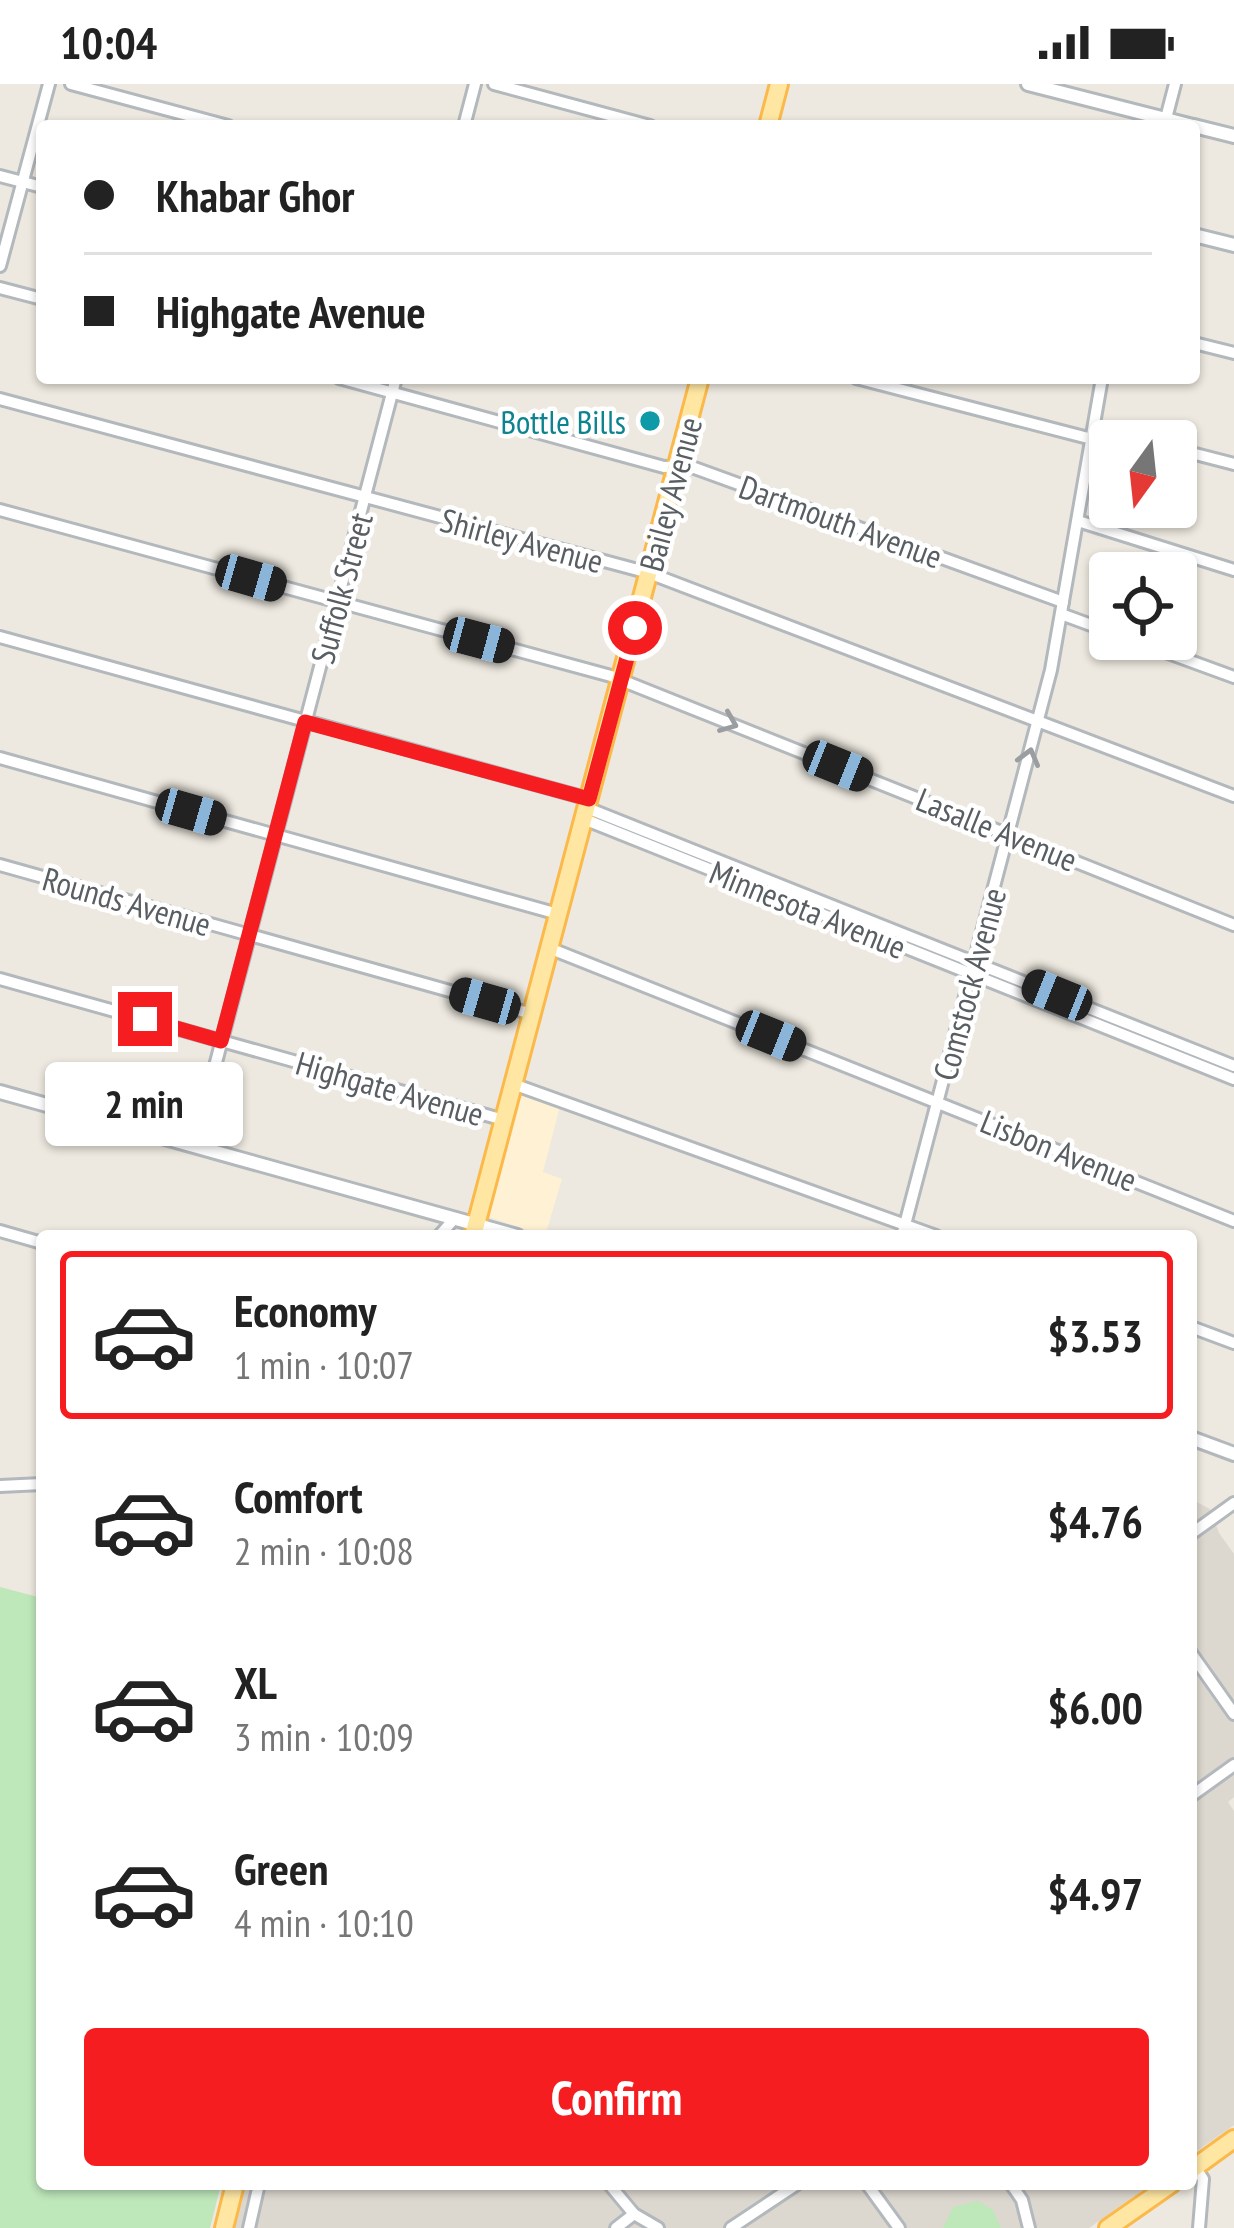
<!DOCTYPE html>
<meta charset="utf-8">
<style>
body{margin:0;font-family:"PT Sans Narrow",sans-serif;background:#f2f2f2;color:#222;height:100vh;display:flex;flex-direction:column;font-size:45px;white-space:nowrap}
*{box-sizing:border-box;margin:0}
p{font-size:39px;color:#767676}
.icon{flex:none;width:66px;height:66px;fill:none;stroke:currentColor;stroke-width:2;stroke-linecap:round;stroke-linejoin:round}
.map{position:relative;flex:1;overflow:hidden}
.details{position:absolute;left:36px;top:1146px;width:1161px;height:960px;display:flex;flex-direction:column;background:#fff;border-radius:12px;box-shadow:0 3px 9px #0004}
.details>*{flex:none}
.guide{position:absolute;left:36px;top:36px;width:1164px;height:264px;border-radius:12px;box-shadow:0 3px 9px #0004;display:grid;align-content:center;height:264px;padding:0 48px;background:#fff}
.needle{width:78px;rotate:195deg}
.tools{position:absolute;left:1089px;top:336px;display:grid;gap:24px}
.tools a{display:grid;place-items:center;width:108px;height:108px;border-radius:12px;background:#fff;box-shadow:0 3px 9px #0004;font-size:60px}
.end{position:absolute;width:54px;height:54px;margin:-27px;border:15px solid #f61d21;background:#fff;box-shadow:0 0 0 6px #fff}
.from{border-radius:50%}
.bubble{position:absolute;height:84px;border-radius:12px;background:#fff;box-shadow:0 3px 9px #0004;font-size:39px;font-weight:600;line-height:84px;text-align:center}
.car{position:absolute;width:36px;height:72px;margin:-36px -18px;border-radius:15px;box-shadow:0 0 9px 3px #0007;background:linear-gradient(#222 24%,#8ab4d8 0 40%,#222 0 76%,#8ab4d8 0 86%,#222 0)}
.guide b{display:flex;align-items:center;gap:42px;height:114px;font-size:45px}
.guide b+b{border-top:3px solid #e0e0e0}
.guide i{width:30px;height:30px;background:#222}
ul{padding:21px 0 0;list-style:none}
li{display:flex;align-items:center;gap:36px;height:168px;margin:0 24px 18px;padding:0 24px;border:6px solid transparent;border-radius:12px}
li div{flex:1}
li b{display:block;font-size:45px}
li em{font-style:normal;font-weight:600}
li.on{border-color:#f61d21}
li>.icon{width:108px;height:108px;stroke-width:1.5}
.primary-button{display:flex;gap:24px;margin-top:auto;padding:24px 48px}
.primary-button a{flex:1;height:138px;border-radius:12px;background:#f61d21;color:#fff;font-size:48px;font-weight:600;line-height:138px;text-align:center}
.status{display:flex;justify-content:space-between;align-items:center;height:84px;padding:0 60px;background:#fff;direction:ltr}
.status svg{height:33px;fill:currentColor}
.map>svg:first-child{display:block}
.commercial{fill:#fff1d3}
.education{fill:#ddd8cf}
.green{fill:#bee7ba}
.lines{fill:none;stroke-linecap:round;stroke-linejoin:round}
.minor-casing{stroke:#b3b8bc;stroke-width:16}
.tertiary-casing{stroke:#b3b8bc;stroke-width:18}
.primary-casing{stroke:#fcb94b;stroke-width:22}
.minor{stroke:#fff;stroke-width:10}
.tertiary{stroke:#fff;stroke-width:12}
.primary{stroke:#ffe7a3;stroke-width:16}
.oneway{stroke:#9b9ea1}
.route{stroke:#f61d21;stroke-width:15}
.culture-dot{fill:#0f9aa8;stroke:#fff;stroke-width:4.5}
.labels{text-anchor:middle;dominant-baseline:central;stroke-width:9;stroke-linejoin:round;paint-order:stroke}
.culture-label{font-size:33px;fill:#0d838f;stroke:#fff;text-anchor:end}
.street-label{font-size:33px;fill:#595e63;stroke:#fff}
</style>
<div class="status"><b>10:04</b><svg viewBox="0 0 49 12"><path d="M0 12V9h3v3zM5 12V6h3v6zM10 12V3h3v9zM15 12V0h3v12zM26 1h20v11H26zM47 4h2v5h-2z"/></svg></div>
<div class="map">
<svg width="1234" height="2144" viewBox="0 0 1234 2144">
<rect width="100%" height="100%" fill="#ede9e0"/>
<!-- commercial -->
<polygon class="commercial" points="525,1010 560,1022 543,1088 562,1095 545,1152 489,1133 520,1013"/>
<!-- education -->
<g class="education">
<polygon points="1191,1415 1210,1425 1219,1449 1234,1470 1234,1713 1228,1718 1234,1727 1234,2041 1191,2071"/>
<polygon points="245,2100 1151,2100 1089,2144 234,2144"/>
</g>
<!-- green -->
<g class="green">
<polygon points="0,1503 42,1514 42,2100 221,2100 210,2144 0,2144"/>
<polygon points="978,2117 993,2126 1001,2144 943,2144 953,2123"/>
</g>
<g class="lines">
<!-- minor casing -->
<g class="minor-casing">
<g id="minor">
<polyline points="71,0 228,42"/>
<polyline points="494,0 650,42"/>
<polyline points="464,42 475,0"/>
<polyline points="1164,42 1175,0"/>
<polyline points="0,92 42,103"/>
<polyline points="0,182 49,0"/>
<polyline points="0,204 42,215"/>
<polyline points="1194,259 1234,269"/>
<polyline points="339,294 664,383 689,382 1063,518"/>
<polyline points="856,294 1092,355"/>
<polyline points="0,315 649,489 1234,712"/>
<polyline points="1094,343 1146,357"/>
<polyline points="1176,365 1234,380"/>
<polyline points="0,426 611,592 1234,841"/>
<polyline points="1078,437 1234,486"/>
<polyline points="1061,530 1110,548"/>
<polyline points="0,553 589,715"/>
<polyline points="1130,555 1234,593"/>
<polyline points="0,674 558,830"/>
<polyline points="587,724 1234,982"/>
<polyline points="584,735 1234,995"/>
<polyline points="0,781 532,930"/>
<polyline points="549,864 1234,1137"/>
<polyline points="0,895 504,1036"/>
<polyline points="513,1000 936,1152"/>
<polyline points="194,1062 396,294"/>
<polyline points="0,1147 42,1159"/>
<polyline points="439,1152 455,1134"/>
<polyline points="902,1152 1051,586 1102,294"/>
<polyline points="1191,1243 1234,1259"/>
<polyline points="0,1402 42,1400"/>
<polyline points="1191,1450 1234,1419"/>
<polyline points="1191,1569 1234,1630"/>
<polyline points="1191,1712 1234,1681"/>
<polyline points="1195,2083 1203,2095 1199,2144"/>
<polyline points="609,2100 634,2130 658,2144"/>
<polyline points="867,2100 899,2144"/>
<polyline points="1011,2100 1022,2116 1029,2144"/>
<polyline points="249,2144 259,2100"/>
<polyline points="616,2144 634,2130"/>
<polyline points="731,2144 797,2100"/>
</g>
</g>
<!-- tertiary casing -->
<g class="tertiary-casing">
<g id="tertiary">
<polyline points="1028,0 1193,42"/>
<polyline points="1194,42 1234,52"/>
<polyline points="1194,151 1234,161"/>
<polyline points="0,1008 517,1152"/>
<polyline points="1191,1354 1234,1370"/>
</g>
</g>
<!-- primary casing -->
<g class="primary-casing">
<g id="primary">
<polyline points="768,42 779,0"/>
<polyline points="473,1152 700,294"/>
<polyline points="1191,2086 1234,2055"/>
<polyline points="224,2144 235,2100"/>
<polyline points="1108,2144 1171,2100"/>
</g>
</g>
<!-- minor -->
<use href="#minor" class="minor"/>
<!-- tertiary -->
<use href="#tertiary" class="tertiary"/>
<!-- primary -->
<use href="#primary" class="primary"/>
</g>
<!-- one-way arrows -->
<defs><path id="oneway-chevron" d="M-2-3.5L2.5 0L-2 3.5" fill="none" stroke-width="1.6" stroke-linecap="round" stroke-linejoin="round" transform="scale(3)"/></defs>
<g class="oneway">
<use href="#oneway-chevron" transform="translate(729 639) rotate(22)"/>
<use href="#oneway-chevron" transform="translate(1029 673) rotate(-75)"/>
</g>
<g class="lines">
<!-- route -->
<polyline class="route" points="145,935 221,957 305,638 589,715 635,544"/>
</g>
<!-- markers -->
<circle class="culture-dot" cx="650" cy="337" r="12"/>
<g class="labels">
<!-- culture labels -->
<g class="culture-label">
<text x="626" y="337">Bottle Bills</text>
</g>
<!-- street labels -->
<g class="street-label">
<text transform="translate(670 410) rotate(-75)">Bailey Avenue</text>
<text transform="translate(841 437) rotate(20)">Dartmouth Avenue</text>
<text transform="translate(522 456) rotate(15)">Shirley Avenue</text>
<text transform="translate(341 504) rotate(-75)">Suffolk Street</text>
<text transform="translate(997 745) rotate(22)">Lasalle Avenue</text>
<text transform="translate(127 817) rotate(16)">Rounds Avenue</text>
<text transform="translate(808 825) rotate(22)">Minnesota Avenue</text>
<text transform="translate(969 900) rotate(-75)">Comstock Avenue</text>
<text transform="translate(390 1004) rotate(16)">Highgate Avenue</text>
<text transform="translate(1059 1066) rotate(22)">Lisbon Avenue</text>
</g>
</g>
</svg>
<div class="tools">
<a><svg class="needle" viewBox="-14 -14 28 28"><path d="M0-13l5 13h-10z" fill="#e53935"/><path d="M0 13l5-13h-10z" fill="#767676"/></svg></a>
<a><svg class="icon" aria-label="locate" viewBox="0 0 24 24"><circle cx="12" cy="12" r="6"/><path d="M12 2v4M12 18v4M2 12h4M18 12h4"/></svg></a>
</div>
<i class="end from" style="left:635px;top:544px"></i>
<i class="end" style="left:145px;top:935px"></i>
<div class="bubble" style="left:45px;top:978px;width:198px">2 min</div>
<i class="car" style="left:251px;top:494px;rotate:106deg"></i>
<i class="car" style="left:479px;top:556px;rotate:105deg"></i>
<i class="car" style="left:838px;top:682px;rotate:112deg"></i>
<i class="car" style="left:191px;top:728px;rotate:106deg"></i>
<i class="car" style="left:1057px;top:911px;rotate:292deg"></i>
<i class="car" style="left:485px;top:917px;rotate:286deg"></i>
<i class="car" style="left:771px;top:952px;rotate:112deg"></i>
<div class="guide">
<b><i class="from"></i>Khabar Ghor</b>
<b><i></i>Highgate Avenue</b>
</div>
<section class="details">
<ul>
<li class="on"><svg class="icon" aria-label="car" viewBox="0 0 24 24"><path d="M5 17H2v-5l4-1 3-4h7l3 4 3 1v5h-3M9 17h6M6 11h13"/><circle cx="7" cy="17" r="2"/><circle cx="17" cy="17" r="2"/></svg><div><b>Economy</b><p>1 min · 10:07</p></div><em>$3.53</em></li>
<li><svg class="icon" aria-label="car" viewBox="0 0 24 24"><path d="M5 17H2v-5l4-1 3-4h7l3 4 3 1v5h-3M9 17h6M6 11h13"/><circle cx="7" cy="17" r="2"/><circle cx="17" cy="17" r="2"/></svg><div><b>Comfort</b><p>2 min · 10:08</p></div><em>$4.76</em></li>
<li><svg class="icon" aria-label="car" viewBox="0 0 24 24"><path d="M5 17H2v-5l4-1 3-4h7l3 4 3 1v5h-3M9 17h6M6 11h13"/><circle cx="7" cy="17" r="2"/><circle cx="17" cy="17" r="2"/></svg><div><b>XL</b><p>3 min · 10:09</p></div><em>$6.00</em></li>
<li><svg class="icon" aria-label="car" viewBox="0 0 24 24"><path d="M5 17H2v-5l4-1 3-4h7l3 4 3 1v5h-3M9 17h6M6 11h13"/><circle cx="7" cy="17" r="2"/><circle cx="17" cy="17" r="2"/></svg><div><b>Green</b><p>4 min · 10:10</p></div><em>$4.97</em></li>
</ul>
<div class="primary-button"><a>Confirm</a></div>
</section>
</div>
